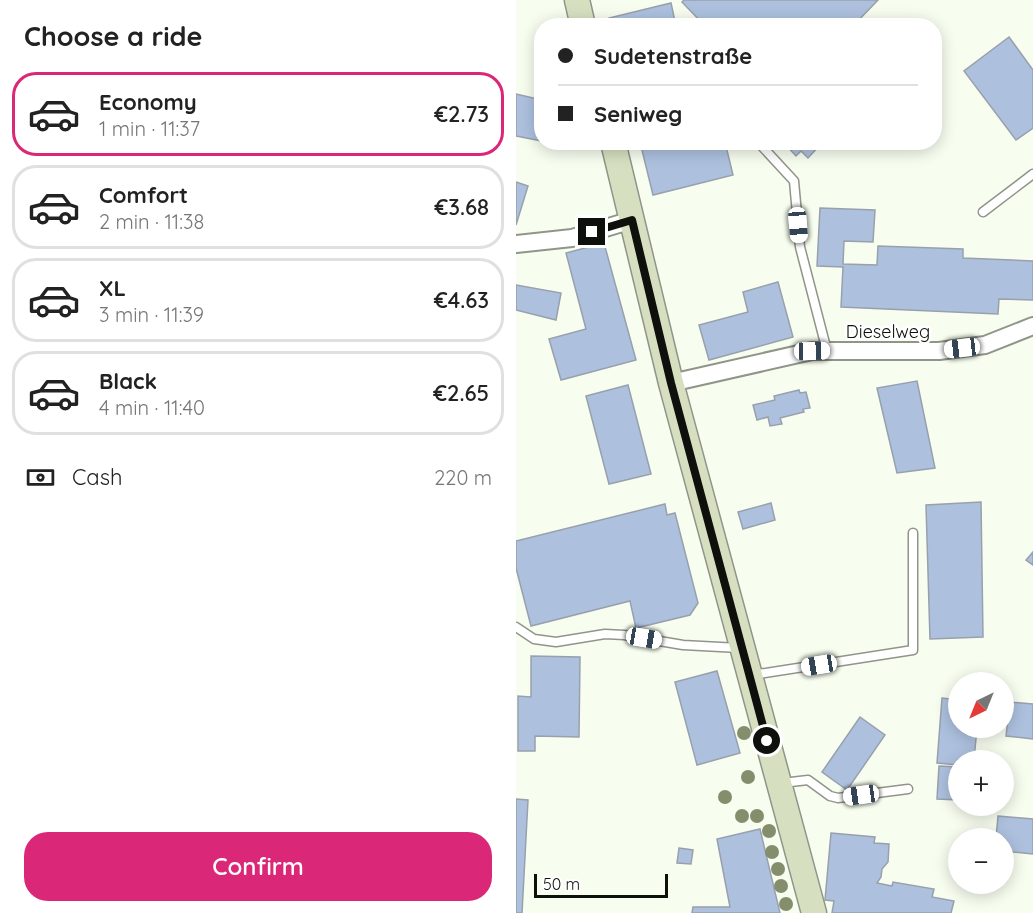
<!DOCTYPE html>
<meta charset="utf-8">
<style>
body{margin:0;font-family:Quicksand,sans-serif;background:#f6f6f6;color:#222;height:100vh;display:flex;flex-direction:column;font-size:22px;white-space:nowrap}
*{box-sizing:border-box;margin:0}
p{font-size:20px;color:#767676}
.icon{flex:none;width:33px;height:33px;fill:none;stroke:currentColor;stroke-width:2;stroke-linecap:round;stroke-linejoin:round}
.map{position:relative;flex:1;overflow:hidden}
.panel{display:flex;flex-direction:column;background:#fff;width:516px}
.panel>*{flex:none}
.banner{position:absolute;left:18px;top:18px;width:408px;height:132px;border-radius:24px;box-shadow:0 3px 15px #0003;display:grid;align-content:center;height:132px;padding:0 24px;background:#fff}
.needle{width:39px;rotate:223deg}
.fabs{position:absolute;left:432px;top:672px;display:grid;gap:12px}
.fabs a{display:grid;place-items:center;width:66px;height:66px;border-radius:50%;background:#fff;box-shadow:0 3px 15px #0003;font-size:30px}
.scale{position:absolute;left:18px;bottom:15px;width:134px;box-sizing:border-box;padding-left:6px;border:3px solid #0e100c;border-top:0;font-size:16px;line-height:21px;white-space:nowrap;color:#0e100c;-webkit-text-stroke:4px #fff;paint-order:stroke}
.end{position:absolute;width:27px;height:27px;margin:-14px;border:8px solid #0e100c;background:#fff;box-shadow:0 0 0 3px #fff}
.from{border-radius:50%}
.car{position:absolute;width:18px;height:36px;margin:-18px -9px;border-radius:8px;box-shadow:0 0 4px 2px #0007;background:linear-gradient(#fff 24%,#345 0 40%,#fff 0 76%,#345 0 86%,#fff 0)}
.banner b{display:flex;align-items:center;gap:21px;height:57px;font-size:22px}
.banner b+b{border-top:2px solid #e0e0e0}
.banner i{width:15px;height:15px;background:#222}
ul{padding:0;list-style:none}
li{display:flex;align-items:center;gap:18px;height:84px;margin:0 12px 9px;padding:0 12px;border:3px solid #e0e0e0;border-radius:24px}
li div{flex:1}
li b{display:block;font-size:22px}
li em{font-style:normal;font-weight:600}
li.active{border-color:#db2777}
li>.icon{width:54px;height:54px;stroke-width:1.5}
h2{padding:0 24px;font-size:27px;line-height:72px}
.pay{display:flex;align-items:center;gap:15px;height:66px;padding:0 24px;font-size:22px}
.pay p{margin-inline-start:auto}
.action{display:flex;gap:12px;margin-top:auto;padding:12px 24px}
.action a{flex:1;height:69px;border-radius:24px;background:#db2777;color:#fff;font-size:24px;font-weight:600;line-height:69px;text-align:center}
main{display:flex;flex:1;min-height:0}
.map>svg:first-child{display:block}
.building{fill:#adc1df;stroke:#98a0ac;stroke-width:1.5}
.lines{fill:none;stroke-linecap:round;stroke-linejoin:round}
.lane-casing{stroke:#909589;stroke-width:11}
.street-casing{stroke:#909589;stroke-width:20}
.secondary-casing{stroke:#909589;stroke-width:27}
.lane{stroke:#fff;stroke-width:8}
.street{stroke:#fff;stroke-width:16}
.secondary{stroke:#d6e0c1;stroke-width:24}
.tree{fill:#848e6c}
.route{stroke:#0e100c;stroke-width:8}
.labels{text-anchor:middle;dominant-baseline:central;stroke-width:5;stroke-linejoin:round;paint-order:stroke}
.street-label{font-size:18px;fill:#0e100c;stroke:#fff}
</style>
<main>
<section class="panel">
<h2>Choose a ride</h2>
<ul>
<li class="active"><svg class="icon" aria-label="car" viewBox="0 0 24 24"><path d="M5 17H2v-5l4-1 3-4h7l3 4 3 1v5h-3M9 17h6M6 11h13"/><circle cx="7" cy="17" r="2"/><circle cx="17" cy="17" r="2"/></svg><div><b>Economy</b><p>1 min · 11:37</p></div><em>€2.73</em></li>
<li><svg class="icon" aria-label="car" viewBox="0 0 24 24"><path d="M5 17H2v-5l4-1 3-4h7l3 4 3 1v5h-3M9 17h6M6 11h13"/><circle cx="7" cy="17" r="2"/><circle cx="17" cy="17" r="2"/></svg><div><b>Comfort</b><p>2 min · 11:38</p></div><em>€3.68</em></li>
<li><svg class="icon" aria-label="car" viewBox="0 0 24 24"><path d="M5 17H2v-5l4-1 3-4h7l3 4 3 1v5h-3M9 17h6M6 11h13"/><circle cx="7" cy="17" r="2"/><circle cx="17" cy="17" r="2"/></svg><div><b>XL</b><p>3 min · 11:39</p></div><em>€4.63</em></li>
<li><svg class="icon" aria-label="car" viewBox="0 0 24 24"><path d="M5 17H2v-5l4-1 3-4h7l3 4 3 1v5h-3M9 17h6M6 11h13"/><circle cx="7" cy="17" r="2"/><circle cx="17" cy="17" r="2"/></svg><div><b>Black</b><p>4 min · 11:40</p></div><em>€2.65</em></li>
</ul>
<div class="pay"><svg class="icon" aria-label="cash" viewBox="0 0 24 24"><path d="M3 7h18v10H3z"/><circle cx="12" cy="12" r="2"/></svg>Cash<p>220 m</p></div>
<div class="action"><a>Confirm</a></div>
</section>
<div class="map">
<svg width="517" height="913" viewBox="0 0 517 913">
<rect width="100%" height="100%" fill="#f7fdef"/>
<!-- building -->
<g class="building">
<polygon points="168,0 362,0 337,26 189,26 166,2"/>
<polygon points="155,3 160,26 94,26 93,18"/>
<polygon points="493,37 517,70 517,128 500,140 448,71"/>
<polygon points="0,94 26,100 26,141 0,136"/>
<polygon points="124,142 209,142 217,175 137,195"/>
<polygon points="267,142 307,142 292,158 285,151 280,156"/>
<polygon points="0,182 12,186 0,225"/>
<polygon points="304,208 359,210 357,242 328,241 327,264 361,265 362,246 447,249 447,258 517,261 517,300 483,299 482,314 325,307 327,267 301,266"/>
<polygon points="88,243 120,360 45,380 33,339 70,329 50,253"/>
<polygon points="262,282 277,337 193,360 183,325 232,312 227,292"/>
<polygon points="0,285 45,293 40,320 0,310"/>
<polygon points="401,381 419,468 381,473 361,388"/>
<polygon points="112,385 135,474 93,484 70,396"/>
<polygon points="283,390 284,393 290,392 294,408 287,409 288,412 264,418 266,424 254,426 252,417 241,420 237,405 259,400 258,396"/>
<polygon points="465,502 467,637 414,639 410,505"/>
<polygon points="255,503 259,520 227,529 222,512"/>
<polygon points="149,504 151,515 159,513 182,603 174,615 120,628 114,601 15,626 0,568 0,541"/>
<polygon points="517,552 517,565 510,560"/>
<polygon points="15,656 64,657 63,737 19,736 19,751 2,751 2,696 15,697"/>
<polygon points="201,671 224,753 181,765 159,682"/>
<polygon points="426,698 442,700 442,728 461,728 458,760 442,760 442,765 421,763"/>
<polygon points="494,702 517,704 517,739 490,736"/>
<polygon points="344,717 369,735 331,790 306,772"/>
<polygon points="423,766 442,767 442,800 421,799"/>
<polygon points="0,799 12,800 6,913 0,913"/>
<polygon points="482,816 517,819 517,854 488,851 488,838 480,838"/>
<polygon points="244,829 264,913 176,913 177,907 214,907 201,839"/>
<polygon points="315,833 359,837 358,843 373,844 372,862 366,869 365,877 361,883 376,886 377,882 418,889 416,897 438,901 435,913 316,913 318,901 309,900"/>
<polygon points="163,848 177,850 175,864 161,863"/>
</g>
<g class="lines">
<!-- lane casing -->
<g class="lane-casing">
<g id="lane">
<polyline points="242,142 278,181 284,247 311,351"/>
<polyline points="467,212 517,174"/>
<polyline points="0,627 18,639 40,642 89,634 108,635 167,645 223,648"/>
<polyline points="236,675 397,650 397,533"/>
<polyline points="266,783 292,780 314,796 322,798 392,789"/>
</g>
</g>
<!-- street casing -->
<g class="street-casing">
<g id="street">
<polyline points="0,244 56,238 116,220"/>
<polyline points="155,383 296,351 423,351 469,345 517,326"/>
</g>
</g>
<!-- secondary casing -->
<g class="secondary-casing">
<g id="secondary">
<polyline points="61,0 67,26"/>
<polyline points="97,142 155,383 298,913"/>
</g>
</g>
<!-- lane -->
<use href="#lane" class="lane"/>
<!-- street -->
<use href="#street" class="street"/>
<!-- secondary -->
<use href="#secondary" class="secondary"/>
</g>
<!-- trees -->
<g class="tree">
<circle cx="228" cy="733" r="7"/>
<circle cx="232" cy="777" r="7"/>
<circle cx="209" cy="797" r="7"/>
<circle cx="226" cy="816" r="7"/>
<circle cx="241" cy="816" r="7"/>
<circle cx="253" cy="831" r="7"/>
<circle cx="256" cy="852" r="7"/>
<circle cx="262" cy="869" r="7"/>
<circle cx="265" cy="886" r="7"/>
<circle cx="270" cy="904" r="7"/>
</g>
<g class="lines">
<!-- route -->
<polyline class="route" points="76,232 116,220 155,383 251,741"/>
</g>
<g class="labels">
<!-- street labels -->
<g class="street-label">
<text x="372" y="331">Dieselweg</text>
</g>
</g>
</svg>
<div class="fabs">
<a><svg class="needle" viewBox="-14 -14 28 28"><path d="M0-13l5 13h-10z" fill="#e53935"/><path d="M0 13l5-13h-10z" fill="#767676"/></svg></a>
<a>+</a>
<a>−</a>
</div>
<div class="scale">50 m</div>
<i class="end from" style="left:251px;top:741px"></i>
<i class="end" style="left:76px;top:232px"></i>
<i class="car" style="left:282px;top:225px;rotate:175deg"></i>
<i class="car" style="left:446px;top:348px;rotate:263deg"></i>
<i class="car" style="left:296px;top:351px;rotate:89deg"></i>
<i class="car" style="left:128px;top:638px;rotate:100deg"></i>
<i class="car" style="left:303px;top:665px;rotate:261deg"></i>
<i class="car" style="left:345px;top:795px;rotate:262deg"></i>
<div class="banner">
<b><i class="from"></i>Sudetenstraße</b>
<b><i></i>Seniweg</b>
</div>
</div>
</main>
